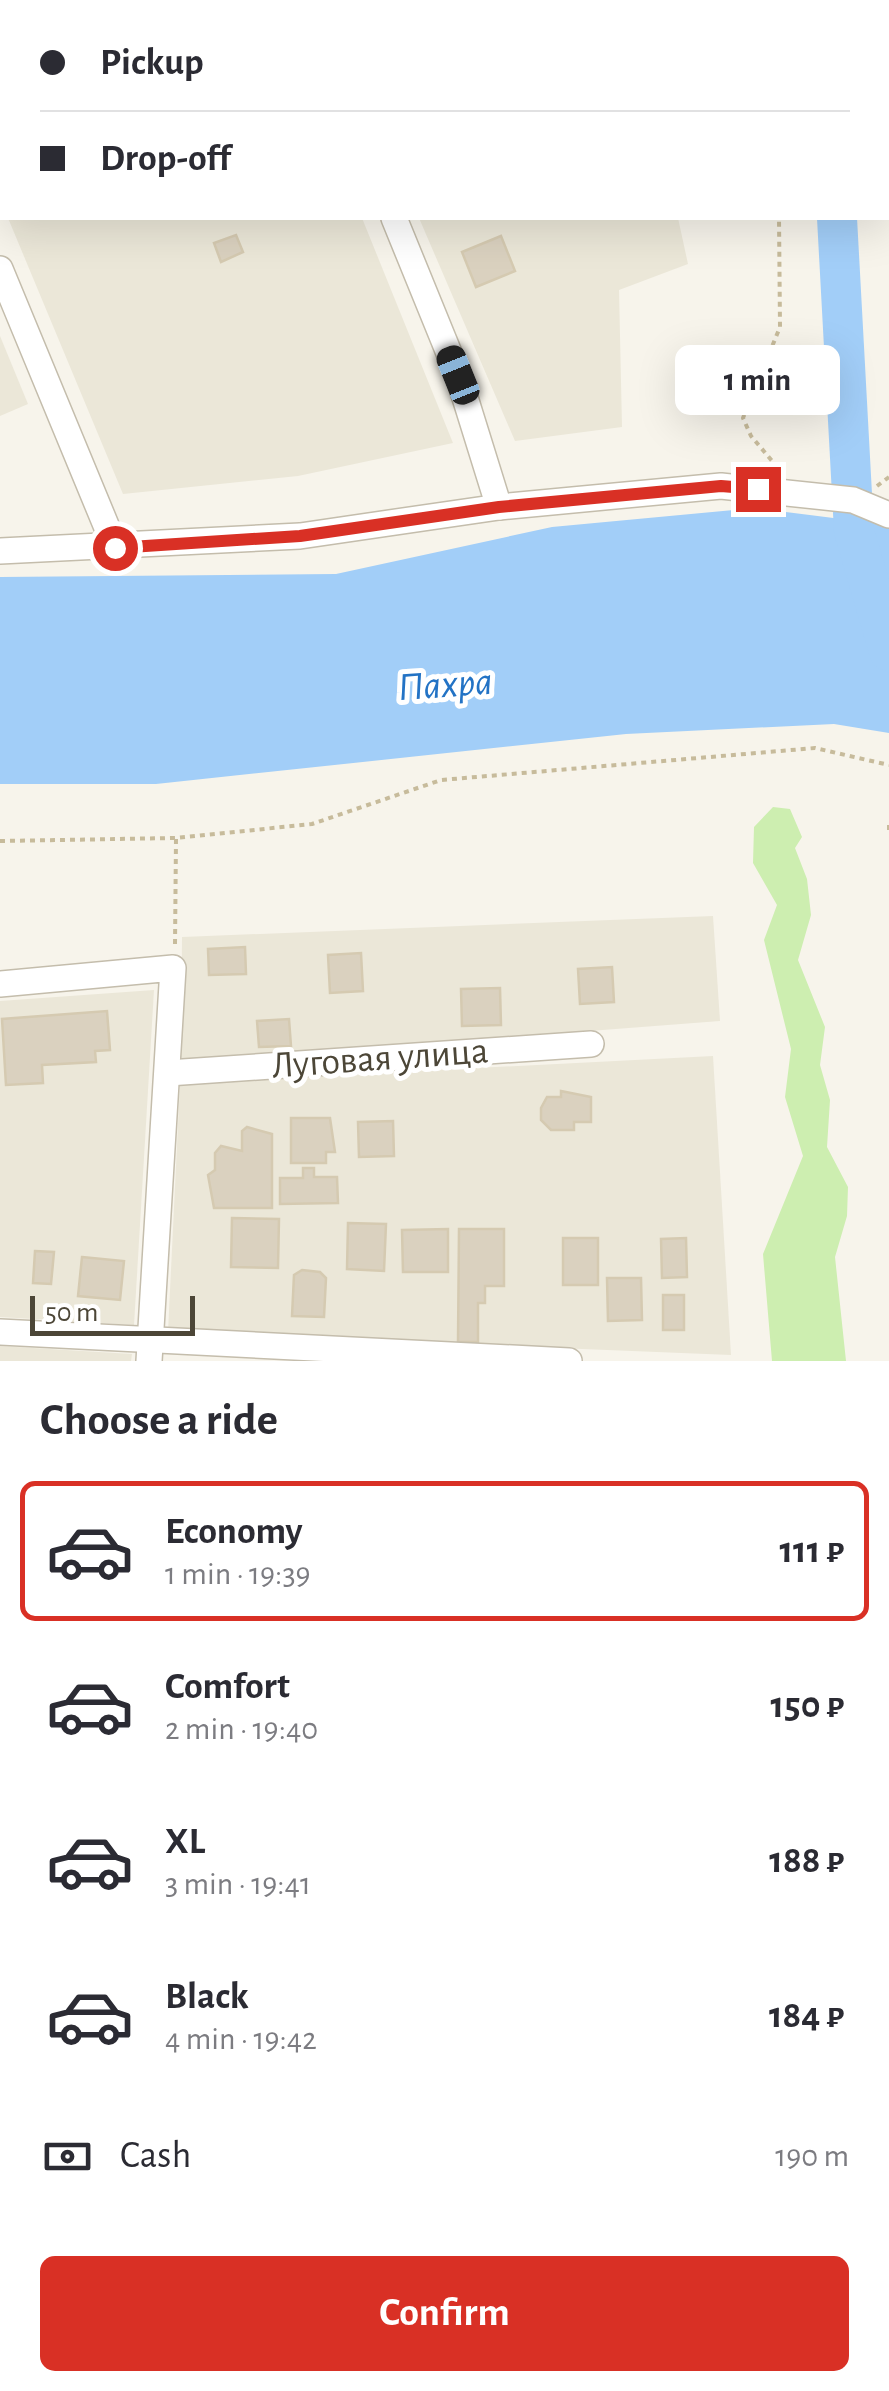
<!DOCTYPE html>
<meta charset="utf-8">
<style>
body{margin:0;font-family:"Alegreya Sans",sans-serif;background:#f7f7f7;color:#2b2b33;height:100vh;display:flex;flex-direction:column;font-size:38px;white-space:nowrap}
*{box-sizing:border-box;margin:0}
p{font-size:32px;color:#7c7c81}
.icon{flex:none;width:55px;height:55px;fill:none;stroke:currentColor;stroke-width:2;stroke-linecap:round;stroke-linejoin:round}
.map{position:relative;height:1361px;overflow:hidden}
.sheet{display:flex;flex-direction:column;background:#fff;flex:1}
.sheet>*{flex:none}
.hud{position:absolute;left:0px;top:0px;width:890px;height:220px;box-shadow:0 10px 40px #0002;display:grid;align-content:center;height:220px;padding:0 40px;background:#fff}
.scale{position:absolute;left:30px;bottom:25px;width:165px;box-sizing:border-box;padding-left:10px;border:5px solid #4c4637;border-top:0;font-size:28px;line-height:35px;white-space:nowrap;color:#4c4637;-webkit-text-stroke:8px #fff;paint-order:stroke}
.end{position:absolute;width:45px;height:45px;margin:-22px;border:12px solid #d93025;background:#fff;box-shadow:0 0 0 5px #fff}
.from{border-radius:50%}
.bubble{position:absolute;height:70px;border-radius:15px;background:#fff;box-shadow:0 10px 40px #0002;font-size:32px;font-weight:700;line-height:70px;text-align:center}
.car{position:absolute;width:30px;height:60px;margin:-30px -15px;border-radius:12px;box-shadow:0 0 8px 2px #0007;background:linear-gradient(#222 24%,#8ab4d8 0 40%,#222 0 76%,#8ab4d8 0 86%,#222 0)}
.hud b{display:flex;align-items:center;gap:35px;height:95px;font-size:38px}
.hud b+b{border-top:2px solid #e1e1e2}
.hud i{width:25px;height:25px;background:#2b2b33}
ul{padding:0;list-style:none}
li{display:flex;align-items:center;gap:30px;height:140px;margin:0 20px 15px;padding:0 20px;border:5px solid transparent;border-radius:15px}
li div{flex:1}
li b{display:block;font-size:38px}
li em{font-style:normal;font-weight:700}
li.on{border-color:#d93025}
li>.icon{width:90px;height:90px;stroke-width:1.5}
h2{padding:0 40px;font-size:45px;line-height:120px}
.pay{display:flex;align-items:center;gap:25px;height:110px;padding:0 40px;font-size:38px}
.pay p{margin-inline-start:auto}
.cta{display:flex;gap:20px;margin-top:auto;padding:20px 40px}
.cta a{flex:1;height:115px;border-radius:15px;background:#d93025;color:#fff;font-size:40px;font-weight:700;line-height:115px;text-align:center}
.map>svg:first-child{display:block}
.residential{fill:#ebe7d8}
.green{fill:#cdeeb0}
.water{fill:#a2cef8}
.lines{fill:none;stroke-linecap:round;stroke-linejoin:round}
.river{stroke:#a2cef8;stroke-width:40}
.building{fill:#dad1bf;stroke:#d5cab1;stroke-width:2.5}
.street-casing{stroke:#c4bdac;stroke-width:28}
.path{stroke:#c7bb9b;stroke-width:4;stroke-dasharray:5 5;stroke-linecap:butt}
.street{stroke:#fff;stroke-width:25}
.rail{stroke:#9a9a9a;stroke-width:6;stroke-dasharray:12 12;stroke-linecap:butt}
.route{stroke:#d93025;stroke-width:12}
.labels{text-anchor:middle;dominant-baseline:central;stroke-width:10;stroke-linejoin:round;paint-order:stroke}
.street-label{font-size:38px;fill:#4c4637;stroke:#fff}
.water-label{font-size:40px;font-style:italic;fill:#2373c5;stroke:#fff}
</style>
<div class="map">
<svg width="889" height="1361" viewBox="0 0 889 1361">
<rect width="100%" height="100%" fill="#f7f4eb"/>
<!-- residential -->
<g class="residential">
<polygon points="0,0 274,0 275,2 2,2 2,205"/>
<polygon points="326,0 532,0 533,2 327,2"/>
<polygon points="8,218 362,218 453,443 298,476 123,494"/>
<polygon points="419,218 678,218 688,264 619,290 622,427 515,441"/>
<polygon points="0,336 28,404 0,416"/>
<polygon points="713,916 720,1021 181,1062 182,937"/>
<polygon points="154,990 134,1325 0,1317 0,1001"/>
<polygon points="713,1056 731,1355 168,1332 180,1083"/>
<polygon points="0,1346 132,1354 131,1361 0,1361"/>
</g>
<!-- green -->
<polygon class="green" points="773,807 790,809 802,837 795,848 807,879 811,915 798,960 825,1027 820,1065 830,1100 827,1147 848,1187 847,1216 835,1257 846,1361 772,1361 763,1254 803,1156 785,1097 791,1049 764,940 777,905 753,863 754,827"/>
<!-- water -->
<polygon class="water" points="755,508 889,525 889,733 834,724 626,734 156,784 0,784 0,577 336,574 552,527"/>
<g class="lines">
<!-- river -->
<g class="river">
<polyline points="821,0 822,2"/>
<polyline points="837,218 854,531 889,651"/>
</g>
</g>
<!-- building -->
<g class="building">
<polygon points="236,235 243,252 221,262 214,243"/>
<polygon points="501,236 515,271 476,287 462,252"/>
<polygon points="245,947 246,974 209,975 208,949"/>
<polygon points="361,953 363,991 330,993 328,955"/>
<polygon points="612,967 614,1002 580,1004 578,969"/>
<polygon points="500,988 501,1025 462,1026 461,989"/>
<polygon points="107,1011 110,1050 95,1051 96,1062 42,1065 43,1083 6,1085 2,1019"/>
<polygon points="289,1019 291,1046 259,1047 257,1021"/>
<polygon points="561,1091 591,1097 591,1122 574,1122 574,1130 551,1130 541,1120 541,1108 547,1097 561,1097"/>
<polygon points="291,1118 330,1118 335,1152 326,1152 326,1163 291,1163"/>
<polygon points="393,1121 394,1156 359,1157 358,1122"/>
<polygon points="247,1127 272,1134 272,1208 214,1208 208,1175 215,1170 215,1153 221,1146 242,1151 242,1131"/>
<polygon points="303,1168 314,1168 314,1177 337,1177 338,1203 280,1204 280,1178 303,1178"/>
<polygon points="232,1218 279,1219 278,1268 231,1267"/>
<polygon points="348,1223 386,1224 384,1271 347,1269"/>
<polygon points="448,1229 448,1272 403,1272 402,1230"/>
<polygon points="459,1229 504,1229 504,1286 485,1286 485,1303 478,1303 478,1342 458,1342"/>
<rect x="563" y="1238" width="35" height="47"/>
<polygon points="686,1238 687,1277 662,1278 661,1239"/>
<polygon points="35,1251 54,1252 51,1284 33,1283"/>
<polygon points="82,1257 124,1261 120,1300 78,1296"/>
<polygon points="302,1270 320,1272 326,1278 324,1317 292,1316 294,1275"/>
<polygon points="607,1278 641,1278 642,1320 608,1321"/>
<rect x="663" y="1295" width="21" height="35"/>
</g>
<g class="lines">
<!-- street casing -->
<g class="street-casing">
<g id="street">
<polyline points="305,0 306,2"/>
<polyline points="394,218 458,375 499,507"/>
<polyline points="0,269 115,547"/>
<polyline points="0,551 300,536 499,507 721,486 853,500 889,515"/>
<polyline points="0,984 173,968 149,1361"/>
<polyline points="168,1073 591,1044"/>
<polyline points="0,1332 569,1361"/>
</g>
</g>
<!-- path -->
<g class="path">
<polyline points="746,0 746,2"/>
<polyline points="778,468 751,436 743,418 780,327 779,218"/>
<polyline points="877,486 889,477"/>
<polyline points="889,825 889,834"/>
<polyline points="0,841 176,838"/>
<polyline points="175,944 176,838 312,824 441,780 815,748 889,765"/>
</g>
<!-- street -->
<use href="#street" class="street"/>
<!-- rail -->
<polyline class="rail" points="888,5 889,13"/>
</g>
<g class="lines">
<!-- route -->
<polyline class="route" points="115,548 300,536 499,507 721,486 758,489"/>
</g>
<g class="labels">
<!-- street labels -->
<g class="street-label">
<text transform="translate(380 1059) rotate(-4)">Луговая улица</text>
</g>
<!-- water labels -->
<g class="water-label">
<text transform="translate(445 685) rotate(-4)">Пахра</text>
</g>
</g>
</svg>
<div class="scale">50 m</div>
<i class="end from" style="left:115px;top:548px"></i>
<i class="end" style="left:758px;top:489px"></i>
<div class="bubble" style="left:675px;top:345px;width:165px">1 min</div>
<i class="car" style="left:458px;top:375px;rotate:338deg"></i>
<div class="hud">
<b><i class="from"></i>Pickup</b>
<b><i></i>Drop-off</b>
</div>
</div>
<section class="sheet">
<h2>Choose a ride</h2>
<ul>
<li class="on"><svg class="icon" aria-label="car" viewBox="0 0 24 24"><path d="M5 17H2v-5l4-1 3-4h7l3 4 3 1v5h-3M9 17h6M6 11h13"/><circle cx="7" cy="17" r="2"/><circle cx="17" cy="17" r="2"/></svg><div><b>Economy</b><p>1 min · 19:39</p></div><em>111 ₽</em></li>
<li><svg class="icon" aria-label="car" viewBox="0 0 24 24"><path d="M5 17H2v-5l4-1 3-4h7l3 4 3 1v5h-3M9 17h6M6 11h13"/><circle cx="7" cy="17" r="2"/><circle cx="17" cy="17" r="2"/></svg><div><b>Comfort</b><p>2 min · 19:40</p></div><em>150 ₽</em></li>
<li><svg class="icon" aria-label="car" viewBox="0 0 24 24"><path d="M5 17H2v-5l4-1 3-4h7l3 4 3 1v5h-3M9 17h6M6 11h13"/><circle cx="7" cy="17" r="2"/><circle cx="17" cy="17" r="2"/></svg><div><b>XL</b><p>3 min · 19:41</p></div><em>188 ₽</em></li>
<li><svg class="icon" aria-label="car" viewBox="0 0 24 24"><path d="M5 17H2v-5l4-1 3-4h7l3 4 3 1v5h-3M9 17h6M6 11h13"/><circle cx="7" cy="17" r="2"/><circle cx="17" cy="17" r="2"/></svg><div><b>Black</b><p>4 min · 19:42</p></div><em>184 ₽</em></li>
</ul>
<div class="pay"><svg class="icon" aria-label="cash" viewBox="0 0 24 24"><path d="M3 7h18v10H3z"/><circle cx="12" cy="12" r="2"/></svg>Cash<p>190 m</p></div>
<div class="cta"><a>Confirm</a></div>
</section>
